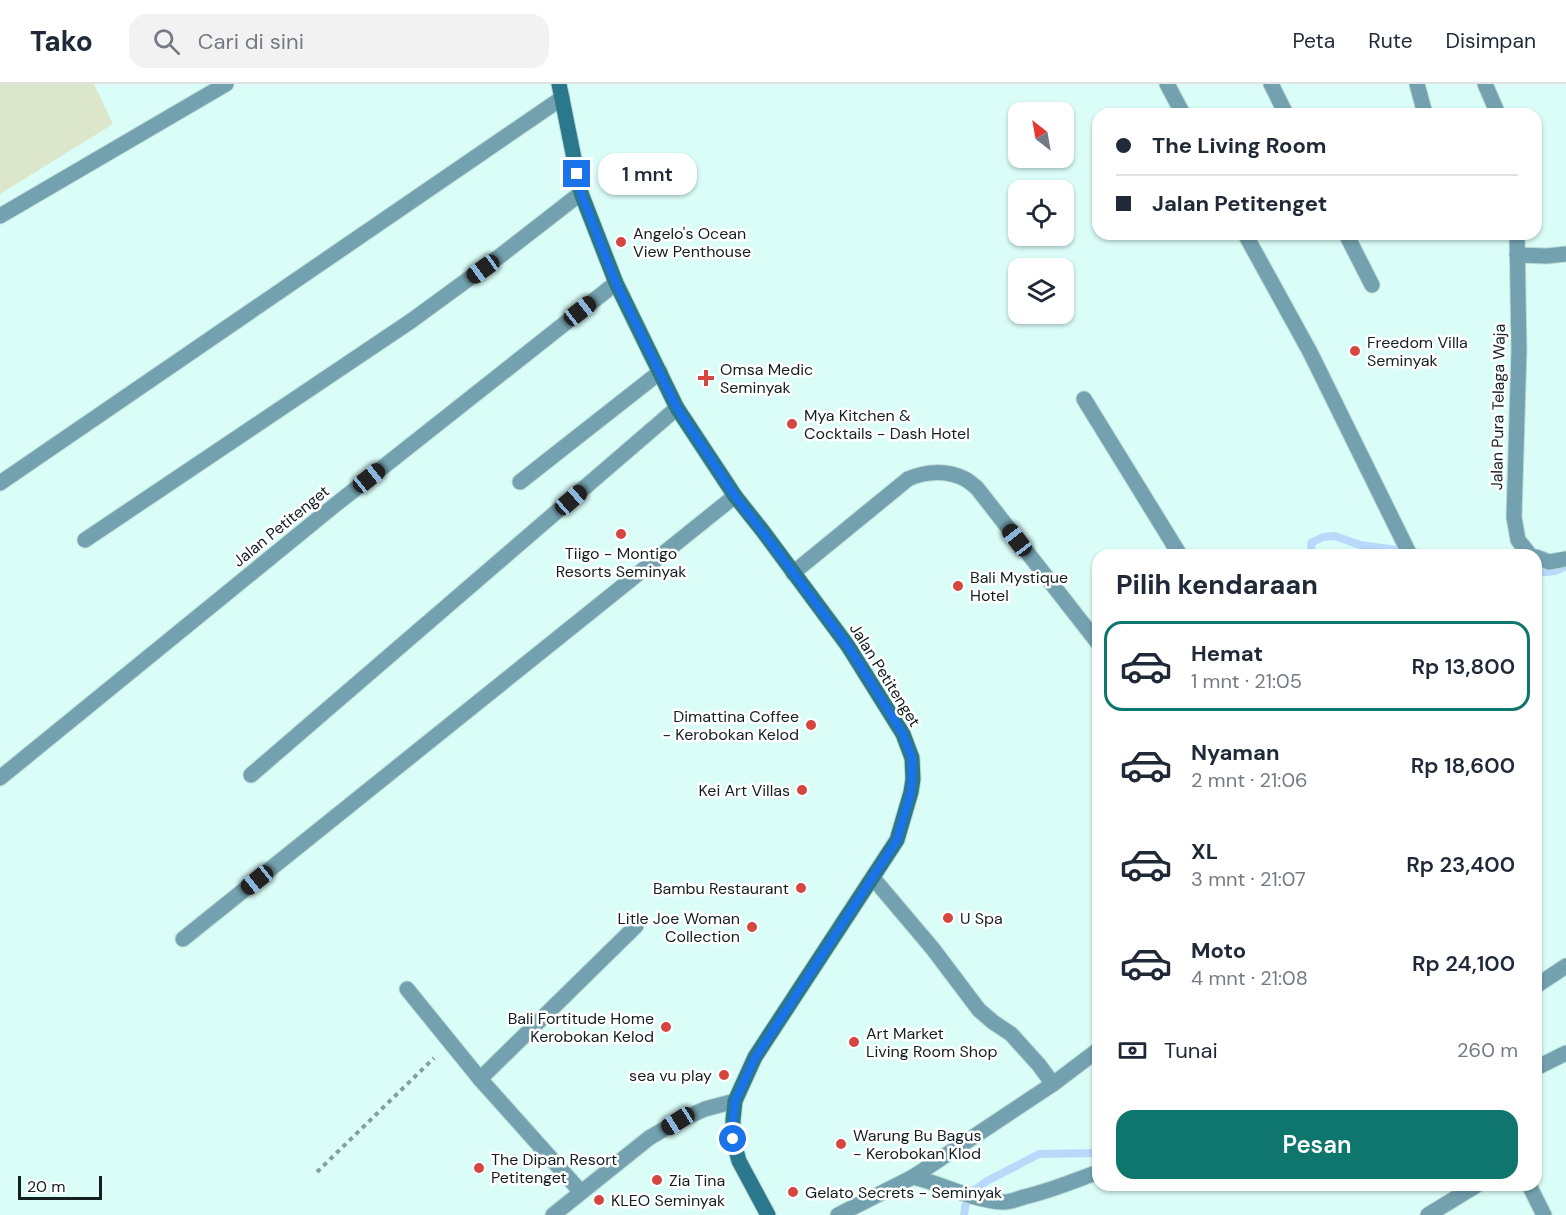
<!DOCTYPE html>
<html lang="id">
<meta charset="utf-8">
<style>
body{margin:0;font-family:"DM Sans",sans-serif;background:#f2f2f3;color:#1f2937;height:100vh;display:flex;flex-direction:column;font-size:22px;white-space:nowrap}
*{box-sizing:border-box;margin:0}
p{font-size:20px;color:#747a83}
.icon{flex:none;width:33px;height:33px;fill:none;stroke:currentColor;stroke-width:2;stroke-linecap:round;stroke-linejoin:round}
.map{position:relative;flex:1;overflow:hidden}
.sheet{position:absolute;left:1092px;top:465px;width:450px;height:642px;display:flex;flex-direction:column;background:#fff;border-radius:18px;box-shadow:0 2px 4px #0004}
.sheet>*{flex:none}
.hud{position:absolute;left:1092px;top:24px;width:450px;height:132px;border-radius:18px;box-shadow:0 2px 4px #0004;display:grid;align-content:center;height:132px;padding:0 24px;background:#fff}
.needle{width:39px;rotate:329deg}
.buttons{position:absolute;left:1008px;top:18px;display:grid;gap:12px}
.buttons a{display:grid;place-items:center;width:66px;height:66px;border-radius:12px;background:#fff;box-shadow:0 2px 4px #0004;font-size:30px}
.scale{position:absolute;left:18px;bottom:15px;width:84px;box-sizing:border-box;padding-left:6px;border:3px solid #13201f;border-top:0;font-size:16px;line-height:21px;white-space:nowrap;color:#13201f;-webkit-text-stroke:4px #fff;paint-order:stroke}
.end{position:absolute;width:27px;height:27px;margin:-14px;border:8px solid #1a73e8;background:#fff;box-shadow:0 0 0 3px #fff}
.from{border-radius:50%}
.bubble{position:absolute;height:42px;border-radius:18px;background:#fff;box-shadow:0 2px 4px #0004;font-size:20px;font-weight:600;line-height:42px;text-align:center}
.car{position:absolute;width:18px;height:36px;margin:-18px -9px;border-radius:8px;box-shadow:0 0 4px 2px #0007;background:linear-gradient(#222 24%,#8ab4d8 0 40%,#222 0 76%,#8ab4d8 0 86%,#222 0)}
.hud b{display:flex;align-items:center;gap:21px;height:57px;font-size:22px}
.hud b+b{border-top:2px solid #e0e1e3}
.hud i{width:15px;height:15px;background:#1f2937}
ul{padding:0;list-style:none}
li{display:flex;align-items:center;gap:18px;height:90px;margin:0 12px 9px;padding:0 12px;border:3px solid transparent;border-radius:18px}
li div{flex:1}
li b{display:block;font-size:22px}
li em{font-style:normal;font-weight:600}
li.on{border-color:#0f766e}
li>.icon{width:54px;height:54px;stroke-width:1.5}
h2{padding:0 24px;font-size:27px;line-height:72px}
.pay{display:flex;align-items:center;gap:15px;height:66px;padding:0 24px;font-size:22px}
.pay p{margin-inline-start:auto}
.primary-button{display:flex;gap:12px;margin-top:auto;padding:12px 24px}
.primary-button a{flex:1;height:69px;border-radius:18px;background:#0f766e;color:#fff;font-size:24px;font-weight:600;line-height:69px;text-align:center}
header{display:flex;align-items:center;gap:36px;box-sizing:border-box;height:84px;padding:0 30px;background:#fff;border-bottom:2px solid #e0e1e3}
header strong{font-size:28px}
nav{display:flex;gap:33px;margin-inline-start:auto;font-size:21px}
.search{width:420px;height:54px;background:#f2f2f3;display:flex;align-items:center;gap:15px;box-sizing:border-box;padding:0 21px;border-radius:18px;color:#747a83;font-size:22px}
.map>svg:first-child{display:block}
.green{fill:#dce6ca}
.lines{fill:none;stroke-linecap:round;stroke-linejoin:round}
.stream{stroke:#b9d9fb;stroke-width:8}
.lane-casing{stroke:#badad5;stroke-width:17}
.street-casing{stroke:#badad5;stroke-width:17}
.secondary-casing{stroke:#badad5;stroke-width:17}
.path{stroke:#859f9b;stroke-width:4;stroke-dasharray:4.5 4.5;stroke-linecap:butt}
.lane{stroke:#73a1af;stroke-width:15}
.street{stroke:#73a1af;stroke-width:15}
.secondary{stroke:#2b788c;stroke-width:15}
.route{stroke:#1a73e8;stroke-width:8}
.poi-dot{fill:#d54641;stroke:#fff;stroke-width:2}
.labels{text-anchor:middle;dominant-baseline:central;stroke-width:5;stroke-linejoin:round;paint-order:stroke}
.poi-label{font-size:16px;fill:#13201f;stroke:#fff;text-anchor:start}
.street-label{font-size:16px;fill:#13201f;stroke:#fff}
</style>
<header>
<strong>Tako</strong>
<div class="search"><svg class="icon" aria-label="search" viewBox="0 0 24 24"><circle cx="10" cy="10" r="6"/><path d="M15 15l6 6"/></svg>Cari di sini</div>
<nav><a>Peta</a><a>Rute</a><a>Disimpan</a></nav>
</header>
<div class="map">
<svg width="1566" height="1131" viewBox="0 0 1566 1131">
<rect width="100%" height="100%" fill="#dafdf8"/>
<!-- green -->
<polygon class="green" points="0,0 94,0 113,40 0,110"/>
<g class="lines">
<!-- stream -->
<g class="stream">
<polyline points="1312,471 1311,459 1323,453 1335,452 1360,461 1434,471"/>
<polyline points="1536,489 1555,487 1566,482"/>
<polyline points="964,1131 967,1111 987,1097 1039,1070 1098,1069"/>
</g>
<!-- lane casing -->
<g class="lane-casing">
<g id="lane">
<polyline points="1271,0 1286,30"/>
<polyline points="1346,150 1372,201"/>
<polyline points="520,398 660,288"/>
<polyline points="873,794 933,865 979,926 993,938 1011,950 1039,981 1053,1000 1098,966"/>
<polyline points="480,995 636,842"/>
</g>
</g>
<!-- street casing -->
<g class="street-casing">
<g id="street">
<polyline points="1167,0 1183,30"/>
<polyline points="1417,0 1425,30"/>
<polyline points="1485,0 1498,30"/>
<polyline points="0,132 226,0"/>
<polyline points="1245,150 1310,268 1409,469"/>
<polyline points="1517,150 1519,266 1514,433 1518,456 1530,471"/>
<polyline points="1517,171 1547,172 1566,170"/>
<polyline points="1084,315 1180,471"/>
<polyline points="0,399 562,14"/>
<polyline points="85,456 411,237 500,172 581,109"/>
<polyline points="1536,473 1549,478 1566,475"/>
<path d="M793,489L908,395C925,387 947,386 965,395C969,397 973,401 977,404L1098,559"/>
<polyline points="251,691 677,324"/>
<polyline points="0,694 335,421 616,199"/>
<polyline points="183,855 735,412"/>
<polyline points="1536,902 1566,882"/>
<polyline points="407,905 480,995 581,1108"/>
<polyline points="1536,984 1566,969"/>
<path d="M913,1093C943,1100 971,1116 1002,1118C1009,1119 1017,1115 1024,1113C1050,1107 1074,1097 1098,1088"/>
<polyline points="1529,1101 1544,1131"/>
<polyline points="553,1131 649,1054 678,1037 705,1025 735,1017"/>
<polyline points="838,1131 913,1093 1053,1000"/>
<polyline points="1428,1131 1477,1101"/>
</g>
</g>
<!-- secondary casing -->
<g class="secondary-casing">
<polyline id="secondary" points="559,0 581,109 616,199 677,324 735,412 762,446 848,562 903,650 912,674 913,695 911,708 897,756 755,973 735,1017 733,1036 733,1055 739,1077 768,1131"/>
</g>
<!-- path -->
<polyline class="path" points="317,1088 434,974"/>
<!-- lane -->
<use href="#lane" class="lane"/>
<!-- street -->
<use href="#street" class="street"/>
<!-- secondary -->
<use href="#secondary" class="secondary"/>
</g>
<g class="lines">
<!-- route -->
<polyline class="route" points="577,90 581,109 616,199 677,324 735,412 762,447 848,562 903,650 912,674 912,695 911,708 897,756 755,974 735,1017 733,1036 733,1055"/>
</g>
<!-- markers -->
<g class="poi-dot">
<circle cx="621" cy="158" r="6"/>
<circle cx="1355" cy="267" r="6"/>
<path d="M703 285h6v6h6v6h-6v6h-6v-6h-6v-6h6z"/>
<circle cx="792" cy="340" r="6"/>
<circle cx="621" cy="450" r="6"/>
<circle cx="958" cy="502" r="6"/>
<circle cx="811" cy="641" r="6"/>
<circle cx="802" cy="706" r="6"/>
<circle cx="801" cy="804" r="6"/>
<circle cx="948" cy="834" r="6"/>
<circle cx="752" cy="843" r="6"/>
<circle cx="666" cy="943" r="6"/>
<circle cx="854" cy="958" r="6"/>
<circle cx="724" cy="991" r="6"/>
<circle cx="841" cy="1060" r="6"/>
<circle cx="479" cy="1084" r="6"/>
<circle cx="657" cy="1096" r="6"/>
<circle cx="793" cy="1108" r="6"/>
<circle cx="599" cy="1116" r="6"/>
</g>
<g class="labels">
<!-- poi labels -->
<g class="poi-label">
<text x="633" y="149">Angelo's Ocean<tspan x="633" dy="18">View Penthouse</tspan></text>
<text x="1367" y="258">Freedom Villa<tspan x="1367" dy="18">Seminyak</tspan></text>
<text x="720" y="285">Omsa Medic<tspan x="720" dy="18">Seminyak</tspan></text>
<text x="804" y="331">Mya Kitchen &amp;<tspan x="804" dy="18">Cocktails - Dash Hotel</tspan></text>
<text x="621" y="469" text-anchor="middle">Tiigo - Montigo<tspan x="621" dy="18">Resorts Seminyak</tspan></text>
<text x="970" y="493">Bali Mystique<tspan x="970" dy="18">Hotel</tspan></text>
<text x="799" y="632" text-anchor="end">Dimattina Coffee<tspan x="799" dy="18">- Kerobokan Kelod</tspan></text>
<text x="790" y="706" text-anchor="end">Kei Art Villas</text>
<text x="789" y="804" text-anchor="end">Bambu Restaurant</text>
<text x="740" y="834" text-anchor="end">Litle Joe Woman<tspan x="740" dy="18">Collection</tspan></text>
<text x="960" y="834">U Spa</text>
<text x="654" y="934" text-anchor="end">Bali Fortitude Home<tspan x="654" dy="18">Kerobokan Kelod</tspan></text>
<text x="866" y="949">Art Market<tspan x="866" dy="18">Living Room Shop</tspan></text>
<text x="712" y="991" text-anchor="end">sea vu play</text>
<text x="853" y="1051">Warung Bu Bagus<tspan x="853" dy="18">- Kerobokan Klod</tspan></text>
<text x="491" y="1075">The Dipan Resort<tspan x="491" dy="18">Petitenget</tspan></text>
<text x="669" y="1096">Zia Tina</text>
<text x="805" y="1108">Gelato Secrets - Seminyak</text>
<text x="611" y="1116">KLEO Seminyak</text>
</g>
<!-- street labels -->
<g class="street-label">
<text transform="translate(1498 323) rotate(-89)">Jalan Pura Telaga Waja</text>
<text transform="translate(281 442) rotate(-39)">Jalan Petitenget</text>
<text transform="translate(885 591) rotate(58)">Jalan Petitenget</text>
</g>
</g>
</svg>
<div class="buttons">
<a><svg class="needle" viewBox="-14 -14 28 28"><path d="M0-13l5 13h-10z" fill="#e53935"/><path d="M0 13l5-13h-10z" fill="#747a83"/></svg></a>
<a><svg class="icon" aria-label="locate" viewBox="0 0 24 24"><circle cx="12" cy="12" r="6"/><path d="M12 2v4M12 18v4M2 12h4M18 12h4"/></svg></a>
<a><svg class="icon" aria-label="layers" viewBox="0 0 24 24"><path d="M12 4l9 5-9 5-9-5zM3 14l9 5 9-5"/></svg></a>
</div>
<div class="scale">20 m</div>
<i class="end from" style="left:733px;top:1055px"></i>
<i class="end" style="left:577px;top:90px"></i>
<div class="bubble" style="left:598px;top:69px;width:99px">1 mnt</div>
<i class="car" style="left:483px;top:185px;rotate:234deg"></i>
<i class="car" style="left:580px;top:227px;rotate:52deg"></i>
<i class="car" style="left:369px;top:394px;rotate:51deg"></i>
<i class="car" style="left:571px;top:416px;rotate:49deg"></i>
<i class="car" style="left:1017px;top:456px;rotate:322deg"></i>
<i class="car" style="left:257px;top:796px;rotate:231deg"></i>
<i class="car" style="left:678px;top:1037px;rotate:238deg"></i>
<div class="hud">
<b><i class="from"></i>The Living Room</b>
<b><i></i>Jalan Petitenget</b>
</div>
<section class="sheet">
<h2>Pilih kendaraan</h2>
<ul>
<li class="on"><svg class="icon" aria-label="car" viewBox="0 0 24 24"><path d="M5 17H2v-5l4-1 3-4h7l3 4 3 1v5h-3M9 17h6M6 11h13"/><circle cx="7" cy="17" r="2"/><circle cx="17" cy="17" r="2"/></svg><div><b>Hemat</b><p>1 mnt · 21:05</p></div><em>Rp 13,800</em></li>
<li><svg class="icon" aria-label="car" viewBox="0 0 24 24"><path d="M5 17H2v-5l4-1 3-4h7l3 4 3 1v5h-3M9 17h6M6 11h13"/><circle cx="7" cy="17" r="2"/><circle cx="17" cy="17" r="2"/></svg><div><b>Nyaman</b><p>2 mnt · 21:06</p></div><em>Rp 18,600</em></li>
<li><svg class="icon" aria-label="car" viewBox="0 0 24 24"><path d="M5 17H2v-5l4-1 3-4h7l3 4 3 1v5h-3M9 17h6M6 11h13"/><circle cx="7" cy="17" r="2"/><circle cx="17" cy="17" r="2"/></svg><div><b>XL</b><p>3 mnt · 21:07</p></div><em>Rp 23,400</em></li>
<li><svg class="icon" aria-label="car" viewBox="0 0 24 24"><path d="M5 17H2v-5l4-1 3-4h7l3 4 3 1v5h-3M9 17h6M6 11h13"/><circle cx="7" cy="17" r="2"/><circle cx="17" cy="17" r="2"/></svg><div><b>Moto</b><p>4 mnt · 21:08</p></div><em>Rp 24,100</em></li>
</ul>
<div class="pay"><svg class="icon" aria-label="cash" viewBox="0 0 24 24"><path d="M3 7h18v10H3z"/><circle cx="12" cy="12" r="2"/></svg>Tunai<p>260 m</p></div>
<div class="primary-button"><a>Pesan</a></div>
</section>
</div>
